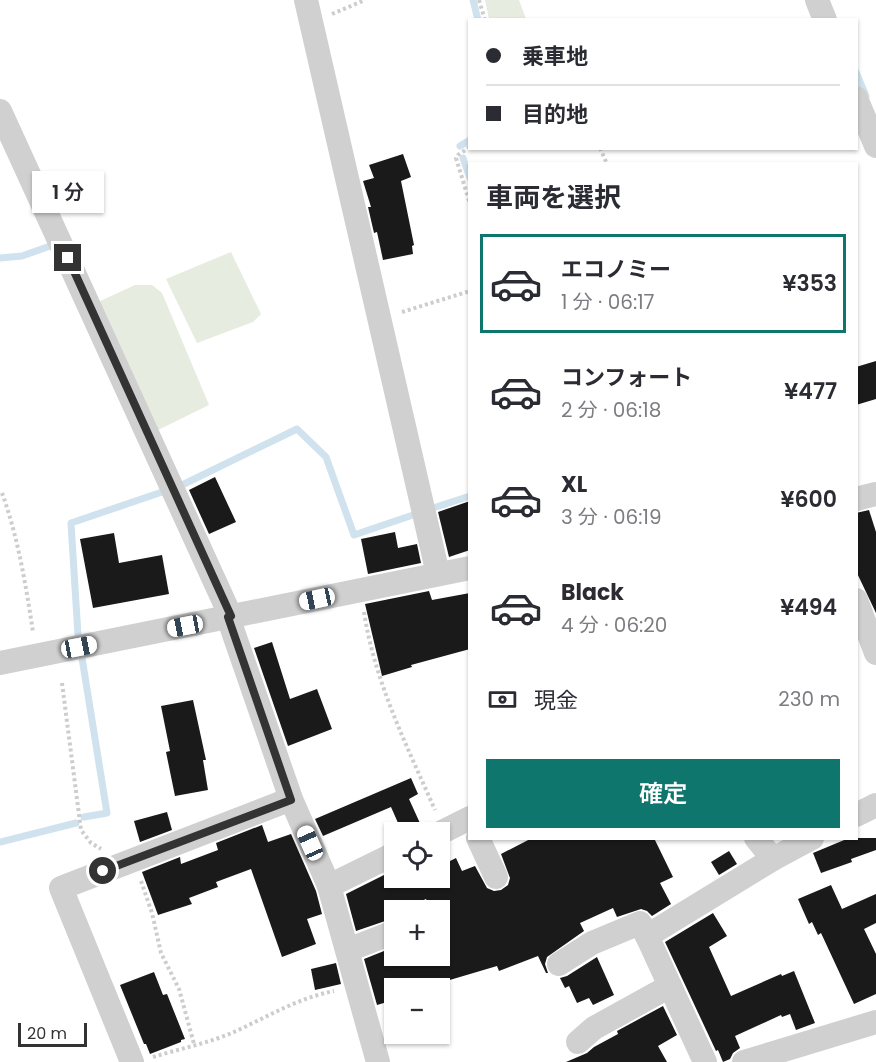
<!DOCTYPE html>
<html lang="ja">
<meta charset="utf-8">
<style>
body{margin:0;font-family:Poppins,"Noto Sans JP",sans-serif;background:#f7f7f7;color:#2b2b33;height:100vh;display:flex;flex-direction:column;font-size:22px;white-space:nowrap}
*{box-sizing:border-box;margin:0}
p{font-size:20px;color:#7c7c81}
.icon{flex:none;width:33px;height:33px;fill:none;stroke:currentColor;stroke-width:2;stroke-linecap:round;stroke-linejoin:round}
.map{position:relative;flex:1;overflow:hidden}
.side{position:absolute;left:468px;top:162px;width:390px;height:678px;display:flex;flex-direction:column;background:#fff;border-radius:0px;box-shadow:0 2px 4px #0004}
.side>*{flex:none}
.top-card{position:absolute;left:468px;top:18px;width:390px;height:132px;border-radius:0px;box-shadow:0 2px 4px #0004;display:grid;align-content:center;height:132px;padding:0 18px;background:#fff}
.fabs{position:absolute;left:384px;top:822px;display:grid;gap:12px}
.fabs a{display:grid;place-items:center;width:66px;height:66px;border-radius:0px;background:#fff;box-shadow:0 2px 4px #0004;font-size:30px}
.scale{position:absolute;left:18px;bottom:15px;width:69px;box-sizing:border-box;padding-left:6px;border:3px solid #333;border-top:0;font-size:16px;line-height:21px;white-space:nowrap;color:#333;-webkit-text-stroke:4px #fff;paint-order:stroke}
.end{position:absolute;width:27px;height:27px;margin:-14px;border:8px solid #333;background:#fff;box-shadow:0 0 0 3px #fff}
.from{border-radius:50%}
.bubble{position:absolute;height:42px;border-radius:0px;background:#fff;box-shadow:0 2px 4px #0004;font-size:20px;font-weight:600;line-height:42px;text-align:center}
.car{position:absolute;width:18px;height:36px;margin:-18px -9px;border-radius:8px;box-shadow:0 0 4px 2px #0007;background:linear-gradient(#fff 24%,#345 0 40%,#fff 0 76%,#345 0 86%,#fff 0)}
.top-card b{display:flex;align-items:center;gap:21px;height:57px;font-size:22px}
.top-card b+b{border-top:2px solid #e1e1e2}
.top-card i{width:15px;height:15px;background:#2b2b33}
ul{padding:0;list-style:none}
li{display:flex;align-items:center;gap:18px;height:99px;margin:0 12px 9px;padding:0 6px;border:3px solid transparent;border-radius:0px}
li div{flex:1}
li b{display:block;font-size:22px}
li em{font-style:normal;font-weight:600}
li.on{border-color:#0f766e}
li>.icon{width:54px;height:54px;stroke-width:1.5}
h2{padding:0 18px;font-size:27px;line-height:72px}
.pay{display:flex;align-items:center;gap:15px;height:66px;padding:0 18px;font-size:22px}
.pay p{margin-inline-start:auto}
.action{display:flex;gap:12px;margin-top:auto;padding:12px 18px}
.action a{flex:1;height:69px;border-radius:0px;background:#0f766e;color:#fff;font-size:24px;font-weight:600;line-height:69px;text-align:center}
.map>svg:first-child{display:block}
.green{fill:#e6ecdf}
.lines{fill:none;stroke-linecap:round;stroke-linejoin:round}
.stream{stroke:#cfe2ee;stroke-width:7}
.building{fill:#1a1a1a}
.path{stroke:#cdcdcd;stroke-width:4;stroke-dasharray:3 3;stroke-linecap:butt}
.minor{stroke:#d0d0d0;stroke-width:24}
.route{stroke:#333;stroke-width:8}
</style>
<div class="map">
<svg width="876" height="1062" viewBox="0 0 876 1062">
<rect width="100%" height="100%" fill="#fff"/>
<!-- green -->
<g class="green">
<polygon points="485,0 519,0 526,19 489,19"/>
<polygon points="231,252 261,314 253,322 197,343 166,279"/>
<polygon points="135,285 152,285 162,293 209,405 156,431 96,303"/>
</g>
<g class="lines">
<!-- stream -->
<g class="stream">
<polyline points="473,0 478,20"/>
<polyline points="856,72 866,96"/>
<polyline points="460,146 470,140"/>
<polyline points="463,158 470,178"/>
<polyline points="0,258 22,256 53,245"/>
<polyline points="182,485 297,429 326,457 354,535 413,515"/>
<polyline points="433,508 470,496"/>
<polyline points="78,635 71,523 165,491"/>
<polyline points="82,658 107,813 84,817"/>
<polyline points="0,842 76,823"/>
</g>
</g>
<!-- building -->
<g class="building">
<polygon points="403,154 411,177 401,181 414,245 412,246 413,254 383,260 377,232 374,233 368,207 371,207 363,181 374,178 369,165"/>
<polygon points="876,361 876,399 856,405 856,367"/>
<polygon points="215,477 236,522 209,534 189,490"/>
<polygon points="470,501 470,550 449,557 438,512"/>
<polygon points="869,510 876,532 876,613 856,571 856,513"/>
<polygon points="395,532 398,548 417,544 421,563 368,574 361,539"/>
<polygon points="114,533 119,563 162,555 169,594 93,608 80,539"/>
<polygon points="429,591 432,600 470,593 470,649 411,665 412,667 382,676 365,604"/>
<polygon points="272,642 290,699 317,689 332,729 288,746 254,648"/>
<polygon points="193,700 206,760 203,760 208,790 175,796 166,752 170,751 161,706"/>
<polygon points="411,778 418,794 409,799 424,832 402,832 391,807 323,836 315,819"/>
<polygon points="167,812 172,830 140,842 134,821"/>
<polygon points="262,825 268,842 291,834 316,891 322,914 307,919 316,944 282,957 251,869 216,882 218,887 189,898 192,904 158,915 142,872 180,857 181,864 218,850 216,843"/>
<polygon points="532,838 654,838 673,877 660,883 671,904 652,916 647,911 641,909 617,917 613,908 580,923 584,931 547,957 545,964 548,973 546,973 538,956 499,971 497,966 443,982 445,988 394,988 394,1000 377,1005 364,959 394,947 394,956 440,956 440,903 430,908 426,899 401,910 394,910 394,918 356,931 346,894 394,870 394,878 440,878 440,866 456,858 462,871 475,866 487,888 494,891 501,890 508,885 510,878 501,854"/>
<polygon points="849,838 876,838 876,850 851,859 852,862 821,873 813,853"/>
<polygon points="729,851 737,864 719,875 711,862"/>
<polygon points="831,885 842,909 876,894 876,923 864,929 876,954 876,994 854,1004 821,933 818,935 812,922 809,924 798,899"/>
<polygon points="713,913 727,936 709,947 731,996 781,974 782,976 794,971 815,1023 796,1030 790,1014 782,1017 781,1015 735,1036 740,1048 733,1053 730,1059 723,1062 718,1050 716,1051 665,942"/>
<polygon points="597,957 614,995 593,1005 589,998 577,1003 569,986 565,988 560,978 567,976"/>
<polygon points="336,963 341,984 315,990 311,969"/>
<polygon points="154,972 163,995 167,994 185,1039 181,1040 181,1042 150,1054 146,1044 144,1044 120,985"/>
<polygon points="663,1006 677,1035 658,1046 667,1062 566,1062 587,1053 594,1047 618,1034 617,1031"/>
</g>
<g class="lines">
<!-- path -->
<g class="path">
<polyline points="479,0 485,20"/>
<polyline points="332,14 365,0"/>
<polyline points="470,147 458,155 456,158 470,204"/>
<polyline points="600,148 607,164"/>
<polyline points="402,312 470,291"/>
<path d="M2,493C18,537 26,586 33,632"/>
<path d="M364,612C375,683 407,746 435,810"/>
<polyline points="62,683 81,830 91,843 101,849"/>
<polyline points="141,881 152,913 161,953 179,989 194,1044"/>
<path d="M153,1057C179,1049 209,1043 234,1032C267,1017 298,998 334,991"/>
</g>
<!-- minor -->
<g class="minor">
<polyline points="306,0 438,574"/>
<polyline points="817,0 825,20"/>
<polyline points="856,98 876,146"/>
<polyline points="0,111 231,617"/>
<polyline points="856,499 876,494"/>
<polyline points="856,600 876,653"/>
<polyline points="228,617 291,799 329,886 378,1062"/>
<polyline points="0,663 470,568"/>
<polyline points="856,815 876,805"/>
<polyline points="440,833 470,818"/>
<polyline points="478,838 496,877"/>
<polyline points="773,859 812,838"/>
<polyline points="329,886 394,854"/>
<polyline points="348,950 394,932"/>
<polyline points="559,964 592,943 640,923 647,936"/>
<polyline points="578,1042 594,1028 670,986"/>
<polyline points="132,1062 61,888 291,799"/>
<polyline points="705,1062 647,936 773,859 756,838"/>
<polyline points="744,1062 876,1022"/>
</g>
</g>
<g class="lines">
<!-- route -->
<polyline class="route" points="68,258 231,616 228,617 291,800 103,871"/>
</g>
</svg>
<div class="fabs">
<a><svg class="icon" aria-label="locate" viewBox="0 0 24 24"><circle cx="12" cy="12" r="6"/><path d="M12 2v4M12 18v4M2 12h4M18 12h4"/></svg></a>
<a>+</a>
<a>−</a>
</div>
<div class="scale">20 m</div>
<i class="end from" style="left:103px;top:871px"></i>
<i class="end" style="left:68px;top:258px"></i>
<div class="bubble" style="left:32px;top:171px;width:72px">1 分</div>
<i class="car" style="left:317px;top:599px;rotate:258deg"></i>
<i class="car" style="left:185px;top:626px;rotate:259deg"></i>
<i class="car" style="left:79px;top:647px;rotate:79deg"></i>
<i class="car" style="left:310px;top:843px;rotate:336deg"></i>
<div class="top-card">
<b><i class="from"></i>乗車地</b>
<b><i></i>目的地</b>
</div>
<section class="side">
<h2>車両を選択</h2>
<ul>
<li class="on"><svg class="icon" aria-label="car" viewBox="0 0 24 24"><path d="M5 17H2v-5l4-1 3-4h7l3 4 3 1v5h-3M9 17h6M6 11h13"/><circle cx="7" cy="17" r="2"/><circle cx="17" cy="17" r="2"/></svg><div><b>エコノミー</b><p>1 分 · 06:17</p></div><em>¥353</em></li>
<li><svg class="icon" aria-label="car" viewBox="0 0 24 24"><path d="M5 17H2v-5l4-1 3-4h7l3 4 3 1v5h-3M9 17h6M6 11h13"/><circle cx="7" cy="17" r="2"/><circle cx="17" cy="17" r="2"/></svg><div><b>コンフォート</b><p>2 分 · 06:18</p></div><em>¥477</em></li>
<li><svg class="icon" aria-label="car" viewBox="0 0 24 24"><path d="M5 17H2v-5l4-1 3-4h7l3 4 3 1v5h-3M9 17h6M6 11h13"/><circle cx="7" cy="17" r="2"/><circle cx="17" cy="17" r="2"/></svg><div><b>XL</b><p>3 分 · 06:19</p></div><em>¥600</em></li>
<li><svg class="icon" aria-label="car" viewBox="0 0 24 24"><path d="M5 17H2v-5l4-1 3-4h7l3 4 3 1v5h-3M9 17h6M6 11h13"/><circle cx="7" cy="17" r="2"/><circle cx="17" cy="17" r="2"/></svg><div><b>Black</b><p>4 分 · 06:20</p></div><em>¥494</em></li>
</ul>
<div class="pay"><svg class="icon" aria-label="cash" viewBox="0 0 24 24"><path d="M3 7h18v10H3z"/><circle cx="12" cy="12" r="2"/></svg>現金<p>230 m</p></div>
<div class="action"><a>確定</a></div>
</section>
</div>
